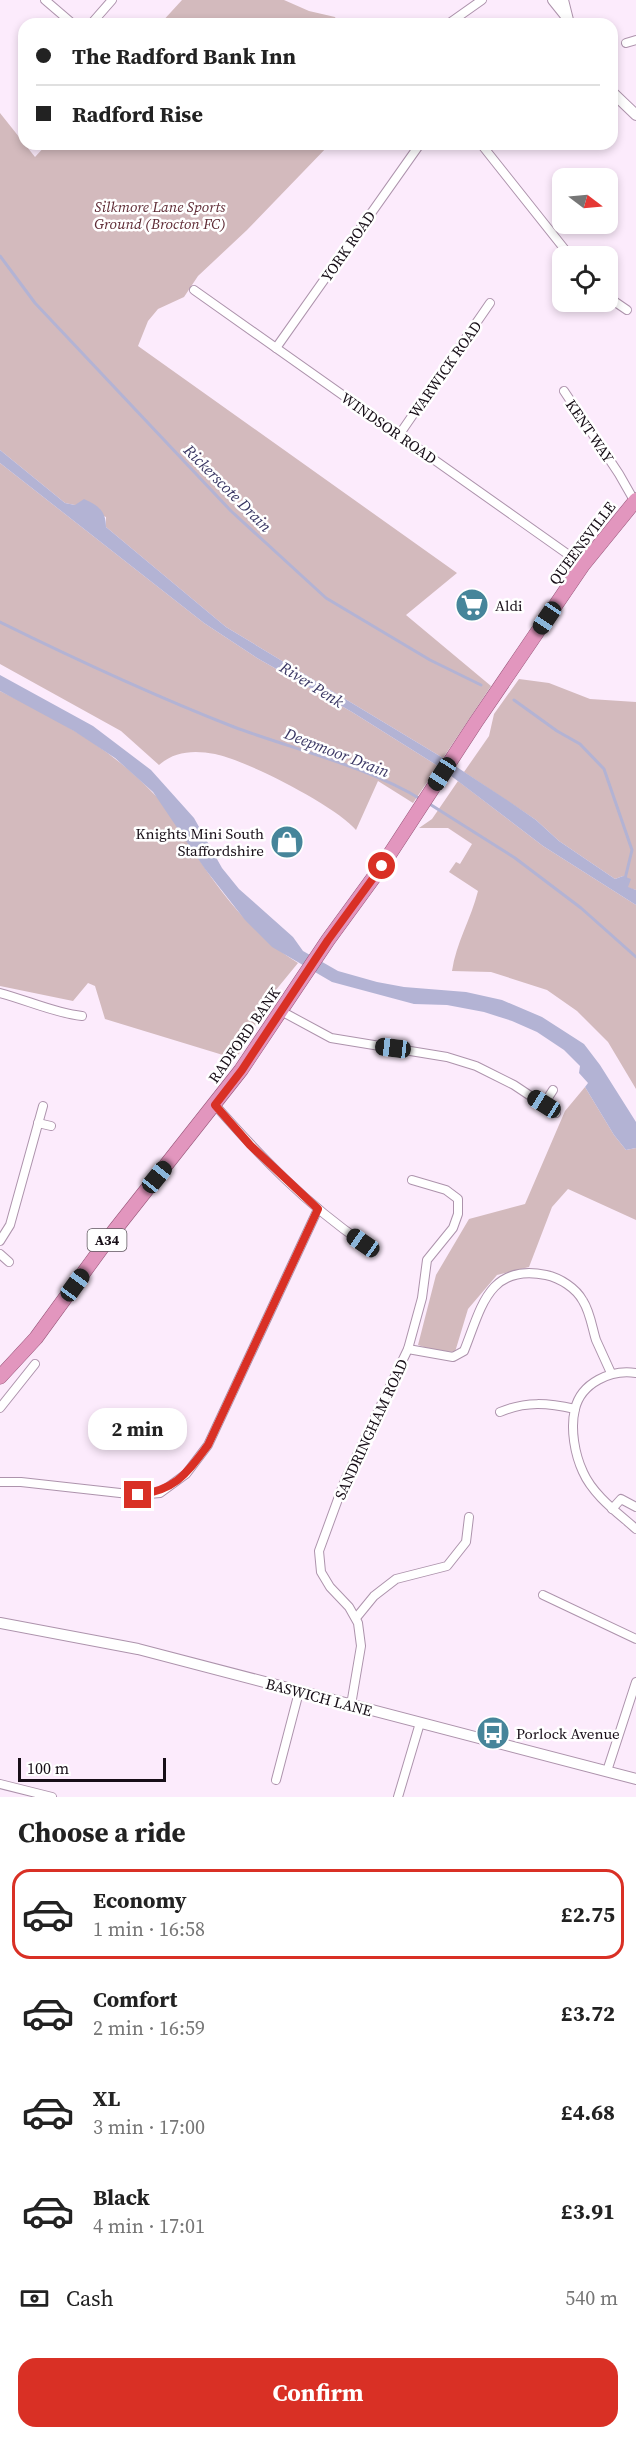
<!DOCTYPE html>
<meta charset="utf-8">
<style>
body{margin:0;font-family:"Source Serif 4",serif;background:#f6f6f6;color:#222;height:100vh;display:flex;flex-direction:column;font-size:22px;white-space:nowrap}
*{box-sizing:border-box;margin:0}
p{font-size:20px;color:#767676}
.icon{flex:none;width:33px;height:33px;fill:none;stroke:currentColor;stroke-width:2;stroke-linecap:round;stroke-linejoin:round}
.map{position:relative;height:1797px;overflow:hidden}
.details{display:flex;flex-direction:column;background:#fff;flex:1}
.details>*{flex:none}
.guide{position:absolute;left:18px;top:18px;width:600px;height:132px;border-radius:18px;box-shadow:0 3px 9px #0003;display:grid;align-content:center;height:132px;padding:0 18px;background:#fff}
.needle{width:39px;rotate:106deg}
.controls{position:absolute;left:552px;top:168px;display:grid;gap:12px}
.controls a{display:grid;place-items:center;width:66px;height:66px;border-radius:12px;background:#fff;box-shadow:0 3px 9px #0003;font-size:30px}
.scale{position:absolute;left:18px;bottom:15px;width:148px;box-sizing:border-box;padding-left:6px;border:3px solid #170e17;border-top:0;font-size:16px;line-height:21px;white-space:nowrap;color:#170e17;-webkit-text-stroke:4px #fff;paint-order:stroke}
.end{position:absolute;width:27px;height:27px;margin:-14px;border:8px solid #d93025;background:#fff;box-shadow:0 0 0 3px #fff}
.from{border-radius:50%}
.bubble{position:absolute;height:42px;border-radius:18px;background:#fff;box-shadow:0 3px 9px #0003;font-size:20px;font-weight:700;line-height:42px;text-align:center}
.car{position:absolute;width:18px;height:36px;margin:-18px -9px;border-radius:8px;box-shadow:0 0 4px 2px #0007;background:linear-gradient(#222 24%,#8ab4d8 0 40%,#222 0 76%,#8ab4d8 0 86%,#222 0)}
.guide b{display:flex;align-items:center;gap:21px;height:57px;font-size:22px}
.guide b+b{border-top:2px solid #e0e0e0}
.guide i{width:15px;height:15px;background:#222}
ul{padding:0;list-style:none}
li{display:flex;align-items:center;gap:18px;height:90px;margin:0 12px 9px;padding:0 6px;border:3px solid transparent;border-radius:18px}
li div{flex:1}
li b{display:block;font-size:22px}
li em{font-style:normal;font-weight:700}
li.current{border-color:#d93025}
li>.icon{width:54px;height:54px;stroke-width:1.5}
h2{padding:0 18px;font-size:27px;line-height:72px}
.pay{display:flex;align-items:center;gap:15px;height:66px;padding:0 18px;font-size:22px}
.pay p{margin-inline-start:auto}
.primary-button{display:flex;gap:12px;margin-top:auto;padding:12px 18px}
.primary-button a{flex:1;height:69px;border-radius:18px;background:#d93025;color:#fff;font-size:24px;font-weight:700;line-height:69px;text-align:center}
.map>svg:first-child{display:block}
.green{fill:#d3babd}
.water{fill:#b3b3d4}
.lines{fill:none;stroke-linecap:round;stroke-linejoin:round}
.stream{stroke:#b3b3d4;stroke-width:3}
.minor-casing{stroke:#ad93ac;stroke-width:10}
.tertiary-casing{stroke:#ad93ac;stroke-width:12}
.trunk-casing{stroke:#965578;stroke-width:15}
.minor{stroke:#fff;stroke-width:8}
.tertiary{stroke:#fff;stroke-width:10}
.trunk{stroke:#e296be;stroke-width:14}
.route{stroke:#d93025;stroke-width:8}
.labels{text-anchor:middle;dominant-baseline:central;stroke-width:5;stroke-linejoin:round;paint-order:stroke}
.shield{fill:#fff;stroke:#5d565d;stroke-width:1.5}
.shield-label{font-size:14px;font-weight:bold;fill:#170e17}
.park-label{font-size:15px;font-style:italic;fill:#5e2a34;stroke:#fff}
.street-label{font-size:15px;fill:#170e17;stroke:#fff}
.poi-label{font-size:15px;fill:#170e17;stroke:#fff;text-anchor:start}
.water-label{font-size:16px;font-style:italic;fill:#3a3764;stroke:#fff}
</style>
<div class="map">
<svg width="636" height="1797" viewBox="0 0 636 1797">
<rect width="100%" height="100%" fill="#fcebfc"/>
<!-- green -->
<g class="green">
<polygon points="182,0 284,0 309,11 335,17 338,24 160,24"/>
<polygon points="0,113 35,157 47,144 330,144 247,230 198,276 184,297 158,309 148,321 138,346 457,573 406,615 491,686 443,758 226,627 106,527 106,517 75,505 65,503 0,450"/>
<path d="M0,463L204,623L257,658L352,712L438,766L413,803L378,781L356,830C336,806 246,760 215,754C194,750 175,751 159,765L121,731L0,664Z"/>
<polygon points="519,679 549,683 590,699 636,702 636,890 628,888 623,876 615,879 559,841 536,820 464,772 489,736 494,714"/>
<path d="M0,691C54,717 109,747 151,791C168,807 180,831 193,850C221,894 253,935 298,963L266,1002L251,1035L236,1059L105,1019L95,986L88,983L73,1001L0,986Z"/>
<path d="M458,781L543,846L636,905V1089L608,1042L577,1011L547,990L491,972L452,971C456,943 471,919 478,891L449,872L456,862L460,864L472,844L448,828H419L432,819Z"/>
<polygon points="585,1087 614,1135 626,1150 636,1148 636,1220 568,1189 552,1207 529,1267 497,1275 468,1309 455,1352 436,1351 418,1345 436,1275 469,1219 525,1204 565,1111"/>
</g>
<!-- water -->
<g class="water">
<path d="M0,450L65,503L75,505L84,499C98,505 106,511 106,527L226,627L443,758L510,802L536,820L559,841L615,879L623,876L631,879L628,887L636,890V905L543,846L438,766L352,712L257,658L204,623L0,463Z"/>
<polygon points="0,675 93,726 151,770 194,818 222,868 239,889 293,937 303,951 338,971 377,982 404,987 466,992 502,1000 542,1017 584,1044 600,1065 636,1122 636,1148 626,1150 614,1135 585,1087 588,1083 579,1073 580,1066 564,1050 537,1032 512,1021 484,1012 447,1005 414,1004 332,982 272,947 245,920 205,869 153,792 115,758 74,731 0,691"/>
</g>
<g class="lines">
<!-- stream -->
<g class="stream">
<polyline points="0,256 35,303 231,511 326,598 430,660 481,685"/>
<path d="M0,622C77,660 155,696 234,727C293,749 369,767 422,800"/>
<polyline points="514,700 557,731 580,744 604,769 632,850 625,879"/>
<polyline points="428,803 515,858 581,908 636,957"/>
</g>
<!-- minor casing -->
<g class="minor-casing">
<g id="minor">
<polyline points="45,0 73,24"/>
<polyline points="91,24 112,0"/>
<polyline points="448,24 482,0"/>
<polyline points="626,43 636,40"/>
<polyline points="481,144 570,256"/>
<polyline points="194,290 583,565"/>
<polyline points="608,297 627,310"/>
<polyline points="276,348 420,144"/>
<polyline points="564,391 619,474 635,502"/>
<polyline points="399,435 490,303"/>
<path d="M0,993C27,1000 54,1013 82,1016"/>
<polyline points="281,1011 331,1038 447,1057 476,1066 514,1085 556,1113"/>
<polyline points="544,1104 553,1090"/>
<path d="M215,1105C260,1156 306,1204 363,1243"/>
<polyline points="38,1123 51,1126"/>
<polyline points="0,1241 10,1225 43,1106"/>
<polyline points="0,1254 9,1262"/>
<path d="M408,1349L453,1357L464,1351C481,1309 488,1263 546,1275C560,1278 576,1288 583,1301C590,1312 592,1327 596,1340C601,1351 606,1362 611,1373"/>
<path d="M636,1373C611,1369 581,1383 575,1409C570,1429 575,1455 583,1472C593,1495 618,1513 636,1529"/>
<polyline points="0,1408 35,1364"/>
<path d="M500,1412C526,1401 548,1403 575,1409"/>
<polyline points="0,1482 21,1482 138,1495 160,1493 186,1474 208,1445 318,1209"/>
<polyline points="612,1509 621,1499 636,1507"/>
<polyline points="543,1595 636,1639"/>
<polyline points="356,1618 374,1596 396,1579 447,1566 466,1542 469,1517"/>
<polyline points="351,1705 361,1646 358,1623 349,1607 330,1587 321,1572 319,1551 345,1480 408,1349 422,1298 427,1260 453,1228 458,1214 458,1199 446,1190 412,1180"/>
<polyline points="607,1771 636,1682"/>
<polyline points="276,1780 299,1692"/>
<polyline points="0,1784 52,1797"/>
<polyline points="398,1797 420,1723"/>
</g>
</g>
<!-- tertiary casing -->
<g class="tertiary-casing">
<g id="tertiary">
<polyline points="553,0 565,15"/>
<polyline points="563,0 569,24"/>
<polyline points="612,92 636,115"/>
<polyline points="0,1623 138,1649 636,1779"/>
</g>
</g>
<!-- trunk casing -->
<g class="trunk-casing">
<polyline id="trunk" points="0,1377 36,1338 114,1231 241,1070 328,940 382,866 476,722 583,565 636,500"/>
</g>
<!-- minor -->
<use href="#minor" class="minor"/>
<!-- tertiary -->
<use href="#tertiary" class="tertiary"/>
<!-- trunk -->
<use href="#trunk" class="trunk"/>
</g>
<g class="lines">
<!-- route -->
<path class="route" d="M138,1495C176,1490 186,1474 208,1445L318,1209L250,1145L215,1105L242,1070L328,940L382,866"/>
</g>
<!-- icons -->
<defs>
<g id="supermarket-disc" transform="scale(1.725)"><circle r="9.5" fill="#46859a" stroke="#fff"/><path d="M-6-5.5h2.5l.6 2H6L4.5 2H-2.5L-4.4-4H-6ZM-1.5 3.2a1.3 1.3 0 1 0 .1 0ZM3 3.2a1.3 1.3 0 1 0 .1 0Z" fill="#fff"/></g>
<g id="shop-disc" transform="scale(1.725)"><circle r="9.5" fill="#46859a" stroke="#fff"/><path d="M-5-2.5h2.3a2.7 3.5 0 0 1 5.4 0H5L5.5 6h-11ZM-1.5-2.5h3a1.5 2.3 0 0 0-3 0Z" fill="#fff"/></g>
<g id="bus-disc" transform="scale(1.725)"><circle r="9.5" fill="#46859a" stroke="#fff"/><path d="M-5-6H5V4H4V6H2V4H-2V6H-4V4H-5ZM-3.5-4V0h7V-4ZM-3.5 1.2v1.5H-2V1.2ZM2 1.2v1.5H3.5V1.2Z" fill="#fff"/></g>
</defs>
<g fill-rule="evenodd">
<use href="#supermarket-disc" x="472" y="605"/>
<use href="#shop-disc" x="287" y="842"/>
<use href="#bus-disc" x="493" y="1733"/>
</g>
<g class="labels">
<!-- shield labels -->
<rect class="shield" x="87.5" y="1229" width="39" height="22" rx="4.5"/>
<g class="shield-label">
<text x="107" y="1240">A34</text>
</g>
<!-- park labels -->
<g class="park-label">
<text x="160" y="206">Silkmore Lane Sports<tspan x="160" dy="17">Ground (Brocton FC)</tspan></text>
</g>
<!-- street labels -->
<g class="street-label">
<text transform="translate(348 246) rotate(-55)">YORK ROAD</text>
<text transform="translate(445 369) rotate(-55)">WARWICK ROAD</text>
<text transform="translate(389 428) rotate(35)">WINDSOR ROAD</text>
<text transform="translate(590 431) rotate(56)">KENT WAY</text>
<text transform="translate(582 543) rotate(-53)">QUEENSVILLE</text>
<text transform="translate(244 1035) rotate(-55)">RADFORD BANK</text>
<text transform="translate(371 1429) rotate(-65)">SANDRINGHAM ROAD</text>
<text transform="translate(319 1697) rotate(15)">BASWICH LANE</text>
</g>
<!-- poi labels -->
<g class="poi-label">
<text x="495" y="605">Aldi</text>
<text x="264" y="833" text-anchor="end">Knights Mini South<tspan x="264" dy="17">Staffordshire</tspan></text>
<text x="516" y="1733">Porlock Avenue</text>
</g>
<!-- water labels -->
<g class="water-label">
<text transform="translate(228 488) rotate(45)">Rickerscote Drain</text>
<text transform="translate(312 684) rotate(32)">River Penk</text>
<text transform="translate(337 752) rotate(21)">Deepmoor Drain</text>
</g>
</g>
</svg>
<div class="controls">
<a><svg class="needle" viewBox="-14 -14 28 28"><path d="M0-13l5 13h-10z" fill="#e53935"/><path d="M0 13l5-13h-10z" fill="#767676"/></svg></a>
<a><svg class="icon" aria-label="locate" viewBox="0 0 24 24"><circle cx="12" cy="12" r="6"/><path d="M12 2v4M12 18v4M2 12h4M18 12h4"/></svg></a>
</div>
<div class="scale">100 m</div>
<i class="end from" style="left:382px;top:866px"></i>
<i class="end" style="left:138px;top:1495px"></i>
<div class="bubble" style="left:88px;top:1408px;width:99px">2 min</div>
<i class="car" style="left:547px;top:618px;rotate:214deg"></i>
<i class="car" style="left:442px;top:774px;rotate:213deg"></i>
<i class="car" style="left:393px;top:1048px;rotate:277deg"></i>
<i class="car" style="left:544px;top:1104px;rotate:302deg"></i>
<i class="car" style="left:157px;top:1177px;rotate:39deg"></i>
<i class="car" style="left:363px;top:1243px;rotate:305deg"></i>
<i class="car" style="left:75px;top:1285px;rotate:36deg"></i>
<div class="guide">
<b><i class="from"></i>The Radford Bank Inn</b>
<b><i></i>Radford Rise</b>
</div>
</div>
<section class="details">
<h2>Choose a ride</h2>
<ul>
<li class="current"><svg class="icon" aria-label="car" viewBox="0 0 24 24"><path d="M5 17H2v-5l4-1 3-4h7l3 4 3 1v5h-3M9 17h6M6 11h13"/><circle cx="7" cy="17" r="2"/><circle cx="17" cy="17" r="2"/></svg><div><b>Economy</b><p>1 min · 16:58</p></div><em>£2.75</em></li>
<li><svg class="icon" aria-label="car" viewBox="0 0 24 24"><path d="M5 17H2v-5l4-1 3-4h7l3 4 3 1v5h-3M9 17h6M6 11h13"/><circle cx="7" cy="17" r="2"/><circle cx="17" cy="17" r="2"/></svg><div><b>Comfort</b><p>2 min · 16:59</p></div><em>£3.72</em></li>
<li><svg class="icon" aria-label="car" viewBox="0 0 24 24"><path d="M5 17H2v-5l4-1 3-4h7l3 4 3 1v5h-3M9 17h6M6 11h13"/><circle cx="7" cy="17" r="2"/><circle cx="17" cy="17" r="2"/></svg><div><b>XL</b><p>3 min · 17:00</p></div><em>£4.68</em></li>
<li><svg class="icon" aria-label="car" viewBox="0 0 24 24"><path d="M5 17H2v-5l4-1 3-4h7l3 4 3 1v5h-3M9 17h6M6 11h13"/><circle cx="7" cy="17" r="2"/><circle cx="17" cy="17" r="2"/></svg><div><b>Black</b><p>4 min · 17:01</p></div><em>£3.91</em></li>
</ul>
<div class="pay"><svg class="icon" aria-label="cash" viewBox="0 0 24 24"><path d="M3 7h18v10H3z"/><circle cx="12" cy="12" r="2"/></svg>Cash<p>540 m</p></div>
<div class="primary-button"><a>Confirm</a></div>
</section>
